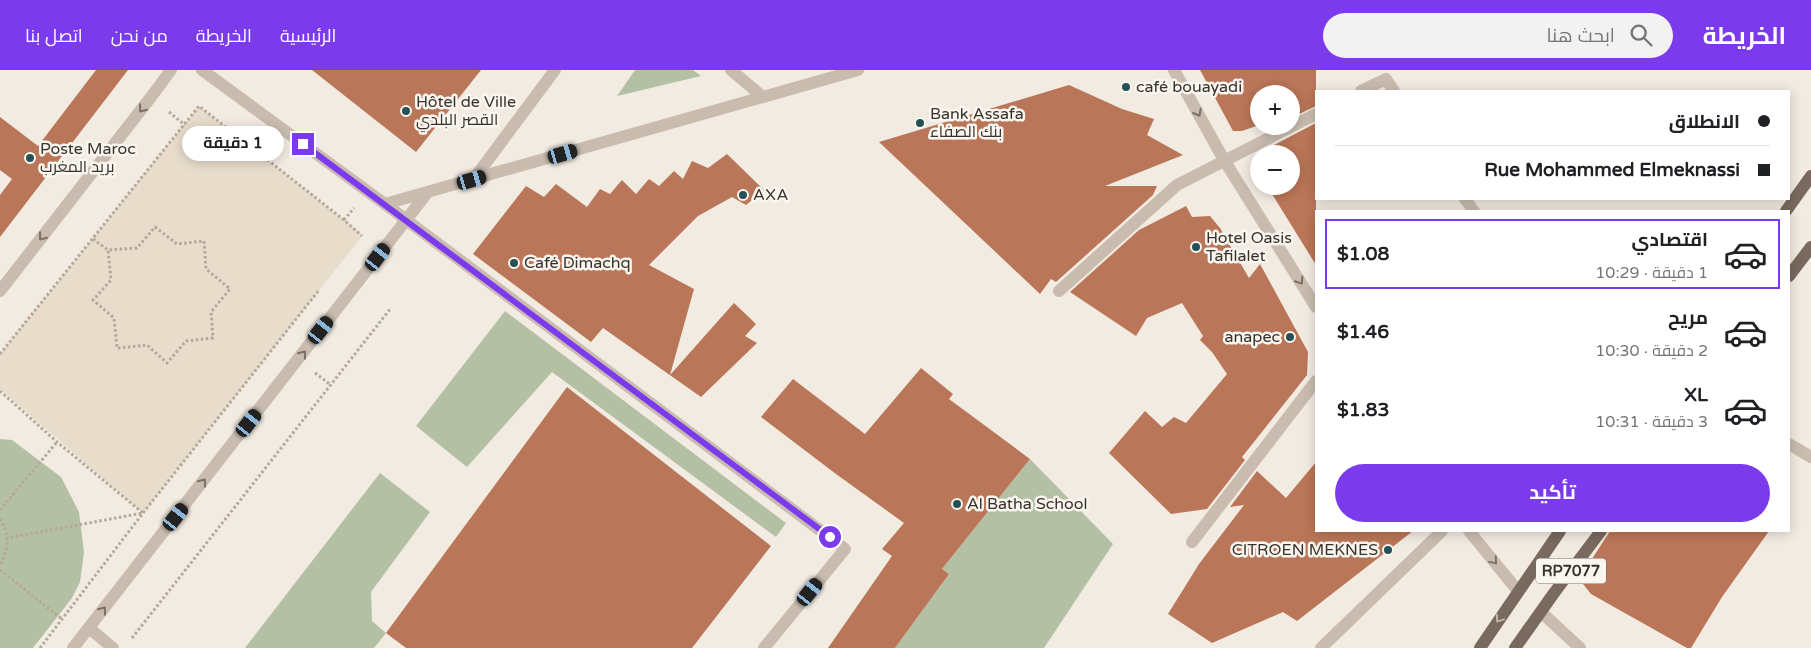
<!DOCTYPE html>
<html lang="ar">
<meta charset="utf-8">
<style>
body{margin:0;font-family:"Varela Round",Cairo,sans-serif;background:#f2f2f2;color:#202124;direction:rtl;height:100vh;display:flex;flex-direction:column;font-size:19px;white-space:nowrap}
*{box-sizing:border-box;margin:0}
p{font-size:16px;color:#757577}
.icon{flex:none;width:28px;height:28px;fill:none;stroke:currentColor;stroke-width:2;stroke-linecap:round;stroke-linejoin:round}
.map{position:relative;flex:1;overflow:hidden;direction:ltr}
.drawer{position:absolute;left:1315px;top:140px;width:475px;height:322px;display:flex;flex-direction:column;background:#fff;border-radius:0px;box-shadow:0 2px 12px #0003;direction:rtl}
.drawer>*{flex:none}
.guide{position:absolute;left:1315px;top:20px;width:475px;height:110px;border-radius:0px;box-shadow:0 2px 12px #0003;direction:rtl;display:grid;align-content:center;height:110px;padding:0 20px;background:#fff}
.tools{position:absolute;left:1250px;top:15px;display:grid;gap:10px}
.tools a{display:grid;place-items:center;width:50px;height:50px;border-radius:50%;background:#fff;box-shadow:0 2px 12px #0003;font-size:25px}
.end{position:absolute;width:22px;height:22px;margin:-11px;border:6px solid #7c3aed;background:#fff;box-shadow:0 0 0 2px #fff}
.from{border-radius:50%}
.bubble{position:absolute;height:35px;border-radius:18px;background:#fff;box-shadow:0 2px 12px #0003;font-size:16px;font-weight:700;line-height:35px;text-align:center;direction:rtl}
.car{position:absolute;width:15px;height:30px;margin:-15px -8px;border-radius:6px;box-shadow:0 0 4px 1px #0007;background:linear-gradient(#222 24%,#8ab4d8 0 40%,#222 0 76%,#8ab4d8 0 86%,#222 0)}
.guide b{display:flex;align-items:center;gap:18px;height:48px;font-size:19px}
.guide b+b{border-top:1px solid #e0e0e0}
.guide i{width:12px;height:12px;background:#202124}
ul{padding:9px 0 0;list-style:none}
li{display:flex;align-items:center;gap:15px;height:70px;margin:0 10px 8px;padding:0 10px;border:2px solid transparent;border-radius:0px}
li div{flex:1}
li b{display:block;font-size:19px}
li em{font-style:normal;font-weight:700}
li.selected{border-color:#7c3aed}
li>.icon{width:45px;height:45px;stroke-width:1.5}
.action{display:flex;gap:10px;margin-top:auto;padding:10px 20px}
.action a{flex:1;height:58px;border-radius:30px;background:#7c3aed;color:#fff;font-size:20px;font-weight:700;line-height:58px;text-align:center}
header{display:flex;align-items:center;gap:30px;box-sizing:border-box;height:70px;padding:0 25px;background:#7c3aed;color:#fff}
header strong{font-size:24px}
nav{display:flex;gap:28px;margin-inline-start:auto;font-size:18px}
.search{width:350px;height:45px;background:#f2f2f2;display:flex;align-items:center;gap:12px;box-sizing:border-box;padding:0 18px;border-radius:28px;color:#757577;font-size:19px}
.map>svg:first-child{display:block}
.green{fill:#b4c0a3}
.plaza{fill:#e8ddcb}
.building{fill:#ba7658}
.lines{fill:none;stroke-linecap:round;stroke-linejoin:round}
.path{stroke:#b5a799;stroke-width:3;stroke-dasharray:2.5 2.5;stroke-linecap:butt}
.minor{stroke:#c9bcaf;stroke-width:12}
.major{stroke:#79695f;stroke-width:12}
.oneway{stroke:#7a7067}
.oneway2{stroke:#bfb6ae}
.route{stroke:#7c3aed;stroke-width:6}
.poi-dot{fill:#255056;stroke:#f9f5ef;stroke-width:2}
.labels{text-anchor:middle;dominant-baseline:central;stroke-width:5;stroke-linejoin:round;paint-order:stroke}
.shield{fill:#f9f5ef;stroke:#736c66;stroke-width:1}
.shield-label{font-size:15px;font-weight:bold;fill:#39312c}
.poi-label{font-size:16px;fill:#39312c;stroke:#f9f5ef;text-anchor:start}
</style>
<header>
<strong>الخريطة</strong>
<div class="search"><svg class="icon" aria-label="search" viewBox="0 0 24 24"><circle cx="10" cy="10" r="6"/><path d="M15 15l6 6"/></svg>ابحث هنا</div>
<nav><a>الرئيسية</a><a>الخريطة</a><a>من نحن</a><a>اتصل بنا</a></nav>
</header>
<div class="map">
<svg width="1811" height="578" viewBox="0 0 1811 578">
<rect width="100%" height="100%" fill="#f2ebe2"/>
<!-- green -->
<g class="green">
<polygon points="635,0 693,0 701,6 617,26"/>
<polygon points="505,241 786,453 776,467 552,302 467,397 416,356"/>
<polygon points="0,369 12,370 61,407 79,442 84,482 80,512 72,528 33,578 0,578"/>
<polygon points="1030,389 1113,474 1044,578 895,578 949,504 942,499"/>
<polygon points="380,403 430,442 371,522 372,551 386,563 374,578 245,578"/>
</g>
<!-- plaza -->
<polygon class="plaza" points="199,36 363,165 143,443 0,319 0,284"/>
<!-- building -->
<g class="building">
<polygon points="96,0 128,0 0,167 0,125 12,109 0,100 0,47 38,76"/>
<polygon points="312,0 481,0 416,82"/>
<polygon points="1200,0 1316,0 1316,36 1291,48 1291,24 1259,24 1259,55 1242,61 1233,61"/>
<polygon points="1069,15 1122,39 1154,49 1147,65 1183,85 1105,116 1157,116 1153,125 1056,212 1051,209 1040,224 879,72"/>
<polygon points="1316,53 1316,195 1267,116 1291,116 1291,84 1271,84 1274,75"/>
<polygon points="727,84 764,120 746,135 732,127 698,146 649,195 694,219 670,305 734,233 756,254 745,266 757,273 701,327 603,258 591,272 473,184 526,116 544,127 556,114 587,137 600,119 610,124 622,110 636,124 649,109 659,116 674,101 683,109 692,91 708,98"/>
<polygon points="1186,136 1192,147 1210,146 1220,158 1249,208 1260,194 1308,282 1307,305 1242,387 1245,390 1207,439 1171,444 1109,383 1145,341 1162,357 1174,347 1186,353 1227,304 1212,282 1200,270 1203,266 1182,233 1147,248 1136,266 1070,222 1139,160"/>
<polygon points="921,298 953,324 949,329 1030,389 942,499 949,504 895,578 828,578 892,486 882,479 904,453 836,404 761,347 793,309 865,364"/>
<polygon points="567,317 771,476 692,578 406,578 386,563"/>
<polygon points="1316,392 1316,461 1413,461 1297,551 1283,542 1212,573 1168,544 1199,494 1244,435 1230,437 1257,401 1286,428"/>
<polygon points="1610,461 1769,461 1722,527 1691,578 1687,578 1591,524 1579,509"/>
</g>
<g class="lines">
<!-- path -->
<g class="path">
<polyline points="169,42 185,55"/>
<polyline points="344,150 354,138"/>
<polygon points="155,157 177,174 204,171 206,199 230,219 211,242 213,268 186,271 167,293 147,275 117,278 114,248 93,230 111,210 108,180 137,178"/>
<polyline points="93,169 108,180"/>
<polyline points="0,284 199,36 344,150 362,166"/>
<polyline points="315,303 331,315"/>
<polyline points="0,321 57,372 143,443 7,468"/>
<polyline points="0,440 57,372"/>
<path d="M0,449C11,464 8,481 0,495"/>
<polyline points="0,500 62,549"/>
<polyline points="132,568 391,238"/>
<polyline points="40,578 143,443 319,220"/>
</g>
<!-- minor -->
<g class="minor">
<polyline points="202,0 385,134 845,479 764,578"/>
<polyline points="731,0 763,27"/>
<polyline points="1174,0 1224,90 1316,237"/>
<polyline points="1361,21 1386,9 1394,21"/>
<polyline points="473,110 555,0"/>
<polyline points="1465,129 1474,141"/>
<polyline points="385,134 858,0"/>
<polyline points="0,221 151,27 171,0"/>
<polyline points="1059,221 1177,115 1316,44"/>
<polyline points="1789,374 1811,387"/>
<polyline points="1469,461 1518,521"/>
<polyline points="1192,472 1316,311"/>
<polyline points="1541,542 1580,578"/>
<polyline points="89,558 113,578"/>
<polyline points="73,578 427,123"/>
<polyline points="1321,578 1442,461"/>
</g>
<!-- major -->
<g class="major">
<polyline points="1786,141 1811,106"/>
<polyline points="1789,206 1811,177"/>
<polyline points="1480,578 1560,461"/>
<polyline points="1515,578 1554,523 1601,461"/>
</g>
</g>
<!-- one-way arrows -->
<defs><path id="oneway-chevron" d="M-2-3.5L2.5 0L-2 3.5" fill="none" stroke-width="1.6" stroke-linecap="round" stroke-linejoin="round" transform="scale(1.25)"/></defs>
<g class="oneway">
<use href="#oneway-chevron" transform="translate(142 39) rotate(128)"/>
<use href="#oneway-chevron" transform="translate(1198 43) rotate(61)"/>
<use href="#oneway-chevron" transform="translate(42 167) rotate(128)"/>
<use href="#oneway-chevron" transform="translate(1300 211) rotate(58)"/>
<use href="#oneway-chevron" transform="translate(303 284) rotate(-52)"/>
<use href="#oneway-chevron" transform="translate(203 412) rotate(-52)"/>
<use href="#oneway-chevron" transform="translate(1494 491) rotate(50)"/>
<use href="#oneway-chevron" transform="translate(103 540) rotate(-52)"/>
</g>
<use class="oneway2" href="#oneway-chevron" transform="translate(1499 549) rotate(124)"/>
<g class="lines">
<!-- route -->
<polyline class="route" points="303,74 830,467"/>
</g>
<!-- markers -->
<g class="poi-dot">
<circle cx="1126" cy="17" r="5"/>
<circle cx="406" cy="41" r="5"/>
<circle cx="920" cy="53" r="5"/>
<circle cx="30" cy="88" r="5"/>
<circle cx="743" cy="125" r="5"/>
<circle cx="1196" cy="177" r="5"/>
<circle cx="514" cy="193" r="5"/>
<circle cx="1290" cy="267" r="5"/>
<circle cx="957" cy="434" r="5"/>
<circle cx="1388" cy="480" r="5"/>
</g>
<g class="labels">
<!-- shield labels -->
<rect class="shield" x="1536" y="488.5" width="70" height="25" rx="4"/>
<g class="shield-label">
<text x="1571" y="501">RP7077</text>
</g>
<!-- poi labels -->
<g class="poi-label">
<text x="1136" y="17">café bouayadi</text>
<text x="416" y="32">Hôtel de Ville<tspan x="416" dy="18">القصر البلدي</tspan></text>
<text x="930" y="44">Bank Assafa<tspan x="930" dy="18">بنك الصفاء</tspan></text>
<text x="40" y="79">Poste Maroc<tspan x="40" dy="18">بريد المغرب</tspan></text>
<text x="753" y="125">AXA</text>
<text x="1206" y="168">Hotel Oasis<tspan x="1206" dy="18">Tafilalet</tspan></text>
<text x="524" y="193">Café Dimachq</text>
<text x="1280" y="267" text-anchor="end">anapec</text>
<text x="967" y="434">Al Batha School</text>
<text x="1378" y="480" text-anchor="end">CITROEN MEKNES</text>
</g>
</g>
</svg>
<div class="tools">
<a>+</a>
<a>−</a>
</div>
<i class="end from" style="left:830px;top:467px"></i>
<i class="end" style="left:303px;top:74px"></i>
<div class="bubble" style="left:182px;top:56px;width:102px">1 دقيقة</div>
<i class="car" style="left:563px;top:84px;rotate:74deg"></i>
<i class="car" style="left:472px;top:110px;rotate:74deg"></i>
<i class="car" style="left:378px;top:187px;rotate:37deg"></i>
<i class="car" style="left:321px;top:260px;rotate:38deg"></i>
<i class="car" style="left:249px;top:353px;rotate:38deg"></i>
<i class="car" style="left:176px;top:447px;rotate:38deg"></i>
<i class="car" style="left:810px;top:522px;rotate:39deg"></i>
<div class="guide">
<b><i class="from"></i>الانطلاق</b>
<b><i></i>Rue Mohammed Elmeknassi</b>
</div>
<section class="drawer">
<ul>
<li class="selected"><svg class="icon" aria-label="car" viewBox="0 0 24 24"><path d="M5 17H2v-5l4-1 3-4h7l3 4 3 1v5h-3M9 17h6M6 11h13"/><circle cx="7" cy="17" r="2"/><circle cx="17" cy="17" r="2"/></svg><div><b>اقتصادي</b><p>1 دقيقة · 10:29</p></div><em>$1.08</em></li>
<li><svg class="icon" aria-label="car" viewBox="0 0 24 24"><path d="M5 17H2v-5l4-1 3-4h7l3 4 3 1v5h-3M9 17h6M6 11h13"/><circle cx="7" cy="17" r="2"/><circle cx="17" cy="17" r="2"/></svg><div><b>مريح</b><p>2 دقيقة · 10:30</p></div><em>$1.46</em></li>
<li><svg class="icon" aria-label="car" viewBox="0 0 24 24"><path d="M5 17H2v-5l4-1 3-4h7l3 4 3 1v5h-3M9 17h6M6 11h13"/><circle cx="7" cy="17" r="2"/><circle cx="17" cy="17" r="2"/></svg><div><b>XL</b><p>3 دقيقة · 10:31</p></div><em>$1.83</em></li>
</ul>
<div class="action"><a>تأكيد</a></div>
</section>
</div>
